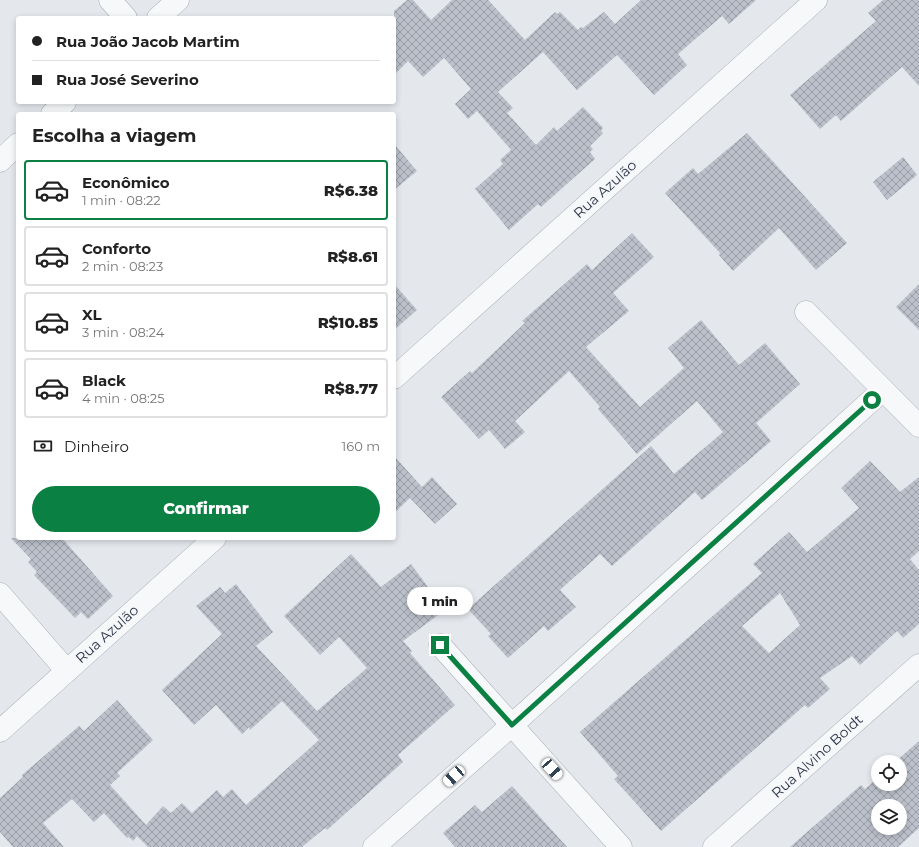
<!DOCTYPE html>
<html lang="pt">
<meta charset="utf-8">
<style>
body{margin:0;font-family:Montserrat,sans-serif;background:#f2f2f2;color:#222;height:100vh;display:flex;flex-direction:column;font-size:15px;white-space:nowrap}
*{box-sizing:border-box;margin:0}
p{font-size:13px;color:#767676}
.icon{flex:none;width:22px;height:22px;fill:none;stroke:currentColor;stroke-width:2;stroke-linecap:round;stroke-linejoin:round}
.map{position:relative;flex:1;overflow:hidden}
.panel{position:absolute;left:16px;top:112px;width:380px;height:428px;display:flex;flex-direction:column;background:#fff;border-radius:4px;box-shadow:0 2px 6px #0003}
.panel>*{flex:none}
.hud{position:absolute;left:16px;top:16px;width:380px;height:88px;border-radius:4px;box-shadow:0 2px 6px #0003;display:grid;align-content:center;height:88px;padding:0 16px;background:#fff}
.controls{position:absolute;left:871px;top:755px;display:grid;gap:8px}
.controls a{display:grid;place-items:center;width:36px;height:36px;border-radius:50%;background:#fff;box-shadow:0 2px 6px #0003;font-size:20px}
.end{position:absolute;width:18px;height:18px;margin:-9px;border:5px solid #0b8043;background:#fff;box-shadow:0 0 0 2px #fff}
.from{border-radius:50%}
.bubble{position:absolute;height:28px;border-radius:14px;background:#fff;box-shadow:0 2px 6px #0003;font-size:13px;font-weight:800;line-height:28px;text-align:center}
.car{position:absolute;width:12px;height:24px;margin:-12px -6px;border-radius:5px;box-shadow:0 0 3px 1px #0007;background:linear-gradient(#fff 24%,#345 0 40%,#fff 0 76%,#345 0 86%,#fff 0)}
.hud b{display:flex;align-items:center;gap:14px;height:38px;font-size:15px}
.hud b+b{border-top:1px solid #e0e0e0}
.hud i{width:10px;height:10px;background:#222}
ul{padding:0;list-style:none}
li{display:flex;align-items:center;gap:12px;height:60px;margin:0 8px 6px;padding:0 8px;border:2px solid #e0e0e0;border-radius:4px}
li div{flex:1}
li b{display:block;font-size:15px}
li em{font-style:normal;font-weight:800}
li.on{border-color:#0b8043}
li>.icon{width:36px;height:36px;stroke-width:1.5}
h2{padding:0 16px;font-size:18px;line-height:48px}
.pay{display:flex;align-items:center;gap:10px;height:44px;padding:0 16px;font-size:15px}
.pay p{margin-inline-start:auto}
.cta{display:flex;gap:8px;margin-top:auto;padding:8px 16px}
.cta a{flex:1;height:46px;border-radius:24px;background:#0b8043;color:#fff;font-size:16px;font-weight:800;line-height:46px;text-align:center}
.map>svg:first-child{display:block}
.building{fill:url(#building-cross-hatch);fill-rule:evenodd}
.lines{fill:none;stroke-linecap:round;stroke-linejoin:round}
.minor-casing{stroke:#a9aeb7;stroke-width:23}
.minor{stroke:#f7f8fa;stroke-width:22}
.route{stroke:#0b8043;stroke-width:5}
.labels{text-anchor:middle;dominant-baseline:central;stroke-width:3;stroke-linejoin:round;paint-order:stroke}
.street-label{font-size:14px;fill:#2b3445;stroke:#f4f6f9}
</style>
<div class="map">
<svg width="919" height="847" viewBox="0 0 919 847">
<defs>
<pattern id="building-cross-hatch" width="8" height="8" patternUnits="userSpaceOnUse"><rect width="8" height="8" fill="#bbc0ca"/><path d="M0 0l8 8M0 8l8-8" fill="none" stroke="#989da6"/></pattern>
</defs>
<rect width="100%" height="100%" fill="#e4e7ec"/>
<!-- building -->
<g class="building">
<polygon points="407,0 413,0 431,20 452,0 488,0 525,40 555,12 557,14 560,12 578,30 581,27 583,28 604,12 615,24 641,0 756,0 729,24 722,16 678,54 687,65 654,95 617,55 577,90 543,52 498,92 513,108 507,113 536,145 554,127 557,131 583,107 603,128 601,131 603,133 590,146 593,149 590,152 595,159 541,207 538,204 509,230 475,189 503,164 500,160 511,150 477,111 468,119 455,104 471,89 444,58 423,77 408,61 394,75 394,11"/>
<polygon points="883,0 919,0 919,86 902,67 841,121 836,115 820,129 790,95 876,21 868,13"/>
<polygon points="747,133 847,243 816,270 779,228 733,271 719,255 720,253 665,193 693,168 698,174"/>
<polygon points="394,144 417,171 394,190"/>
<polygon points="903,157 917,175 887,200 873,182"/>
<polygon points="632,233 654,257 613,293 629,311 586,347 640,407 684,368 668,348 701,320 739,365 765,343 800,384 756,423 771,441 702,500 695,492 612,566 600,554 560,590 576,607 548,631 544,626 508,658 488,636 491,634 468,609 651,446 674,474 723,432 697,401 637,454 598,409 600,407 569,371 515,421 525,432 505,449 489,430 479,439 441,397 470,371 472,373 525,323 522,321 561,287 587,264 592,270"/>
<polygon points="394,284 417,310 394,330"/>
<polygon points="919,284 919,330 896,307"/>
<polygon points="394,456 422,487 432,477 457,504 435,524 410,498 394,513"/>
<path d="M870,461L900,492L919,477V551L910,559L919,570V624L903,638L897,631L860,665L852,656L820,678L830,689L808,708L805,705L661,831L614,779L618,776L580,732L762,573L753,564L789,532L807,552L859,508L841,488ZM780,593L800,625L769,653L742,626Z"/>
<polygon points="11,538 62,538 113,596 88,619 81,612 75,618 34,575 37,572 28,562 31,559"/>
<polygon points="351,554 381,587 411,564 445,610 403,641 412,651 410,653 455,705 398,755 403,762 327,830 325,828 302,847 148,847 137,836 133,841 129,837 127,838 104,813 94,822 72,799 43,823 64,847 13,847 0,832 0,798 23,777 22,775 79,726 84,731 117,700 153,740 117,773 120,776 110,785 146,825 163,806 171,813 182,803 192,813 217,790 223,797 232,789 246,805 319,740 282,701 250,730 249,727 242,734 216,705 194,725 162,690 222,634 196,606 220,587 225,593 236,584 273,632 256,646 317,711 367,668 339,637 320,655 284,616"/>
<path d="M919,741V828L898,847H790L861,785L865,789L878,778V784H900V762H895ZM878,806H900V828H878Z"/>
<polygon points="512,786 567,847 455,847 443,833 475,805 482,812"/>
</g>
<g class="lines">
<!-- minor casing -->
<g class="minor-casing">
<g id="minor">
<polyline points="110,0 126,18"/>
<polyline points="158,18 178,0"/>
<polyline points="52,114 65,102"/>
<polyline points="0,161 18,144"/>
<polyline points="806,312 919,426"/>
<polyline points="394,378 816,0"/>
<polyline points="0,594 67,671"/>
<polyline points="440,645 621,847"/>
<polyline points="0,731 215,538"/>
<polyline points="374,847 512,725 883,390"/>
<polyline points="714,847 919,665"/>
</g>
</g>
<!-- minor -->
<use href="#minor" class="minor"/>
</g>
<g class="lines">
<!-- route -->
<polyline class="route" points="440,645 512,725 872,400"/>
</g>
<g class="labels">
<!-- street labels -->
<g class="street-label">
<text transform="translate(605 189) rotate(-42)">Rua Azulão</text>
<text transform="translate(107 634) rotate(-42)">Rua Azulão</text>
<text transform="translate(817 756) rotate(-42)">Rua Alvino Boldt</text>
</g>
</g>
</svg>
<div class="controls">
<a><svg class="icon" aria-label="locate" viewBox="0 0 24 24"><circle cx="12" cy="12" r="6"/><path d="M12 2v4M12 18v4M2 12h4M18 12h4"/></svg></a>
<a><svg class="icon" aria-label="layers" viewBox="0 0 24 24"><path d="M12 4l9 5-9 5-9-5zM3 14l9 5 9-5"/></svg></a>
</div>
<i class="end from" style="left:872px;top:400px"></i>
<i class="end" style="left:440px;top:645px"></i>
<div class="bubble" style="left:407px;top:587px;width:66px">1 min</div>
<i class="car" style="left:552px;top:769px;rotate:138deg"></i>
<i class="car" style="left:454px;top:776px;rotate:228deg"></i>
<div class="hud">
<b><i class="from"></i>Rua João Jacob Martim</b>
<b><i></i>Rua José Severino</b>
</div>
<section class="panel">
<h2>Escolha a viagem</h2>
<ul>
<li class="on"><svg class="icon" aria-label="car" viewBox="0 0 24 24"><path d="M5 17H2v-5l4-1 3-4h7l3 4 3 1v5h-3M9 17h6M6 11h13"/><circle cx="7" cy="17" r="2"/><circle cx="17" cy="17" r="2"/></svg><div><b>Econômico</b><p>1 min · 08:22</p></div><em>R$6.38</em></li>
<li><svg class="icon" aria-label="car" viewBox="0 0 24 24"><path d="M5 17H2v-5l4-1 3-4h7l3 4 3 1v5h-3M9 17h6M6 11h13"/><circle cx="7" cy="17" r="2"/><circle cx="17" cy="17" r="2"/></svg><div><b>Conforto</b><p>2 min · 08:23</p></div><em>R$8.61</em></li>
<li><svg class="icon" aria-label="car" viewBox="0 0 24 24"><path d="M5 17H2v-5l4-1 3-4h7l3 4 3 1v5h-3M9 17h6M6 11h13"/><circle cx="7" cy="17" r="2"/><circle cx="17" cy="17" r="2"/></svg><div><b>XL</b><p>3 min · 08:24</p></div><em>R$10.85</em></li>
<li><svg class="icon" aria-label="car" viewBox="0 0 24 24"><path d="M5 17H2v-5l4-1 3-4h7l3 4 3 1v5h-3M9 17h6M6 11h13"/><circle cx="7" cy="17" r="2"/><circle cx="17" cy="17" r="2"/></svg><div><b>Black</b><p>4 min · 08:25</p></div><em>R$8.77</em></li>
</ul>
<div class="pay"><svg class="icon" aria-label="cash" viewBox="0 0 24 24"><path d="M3 7h18v10H3z"/><circle cx="12" cy="12" r="2"/></svg>Dinheiro<p>160 m</p></div>
<div class="cta"><a>Confirmar</a></div>
</section>
</div>
